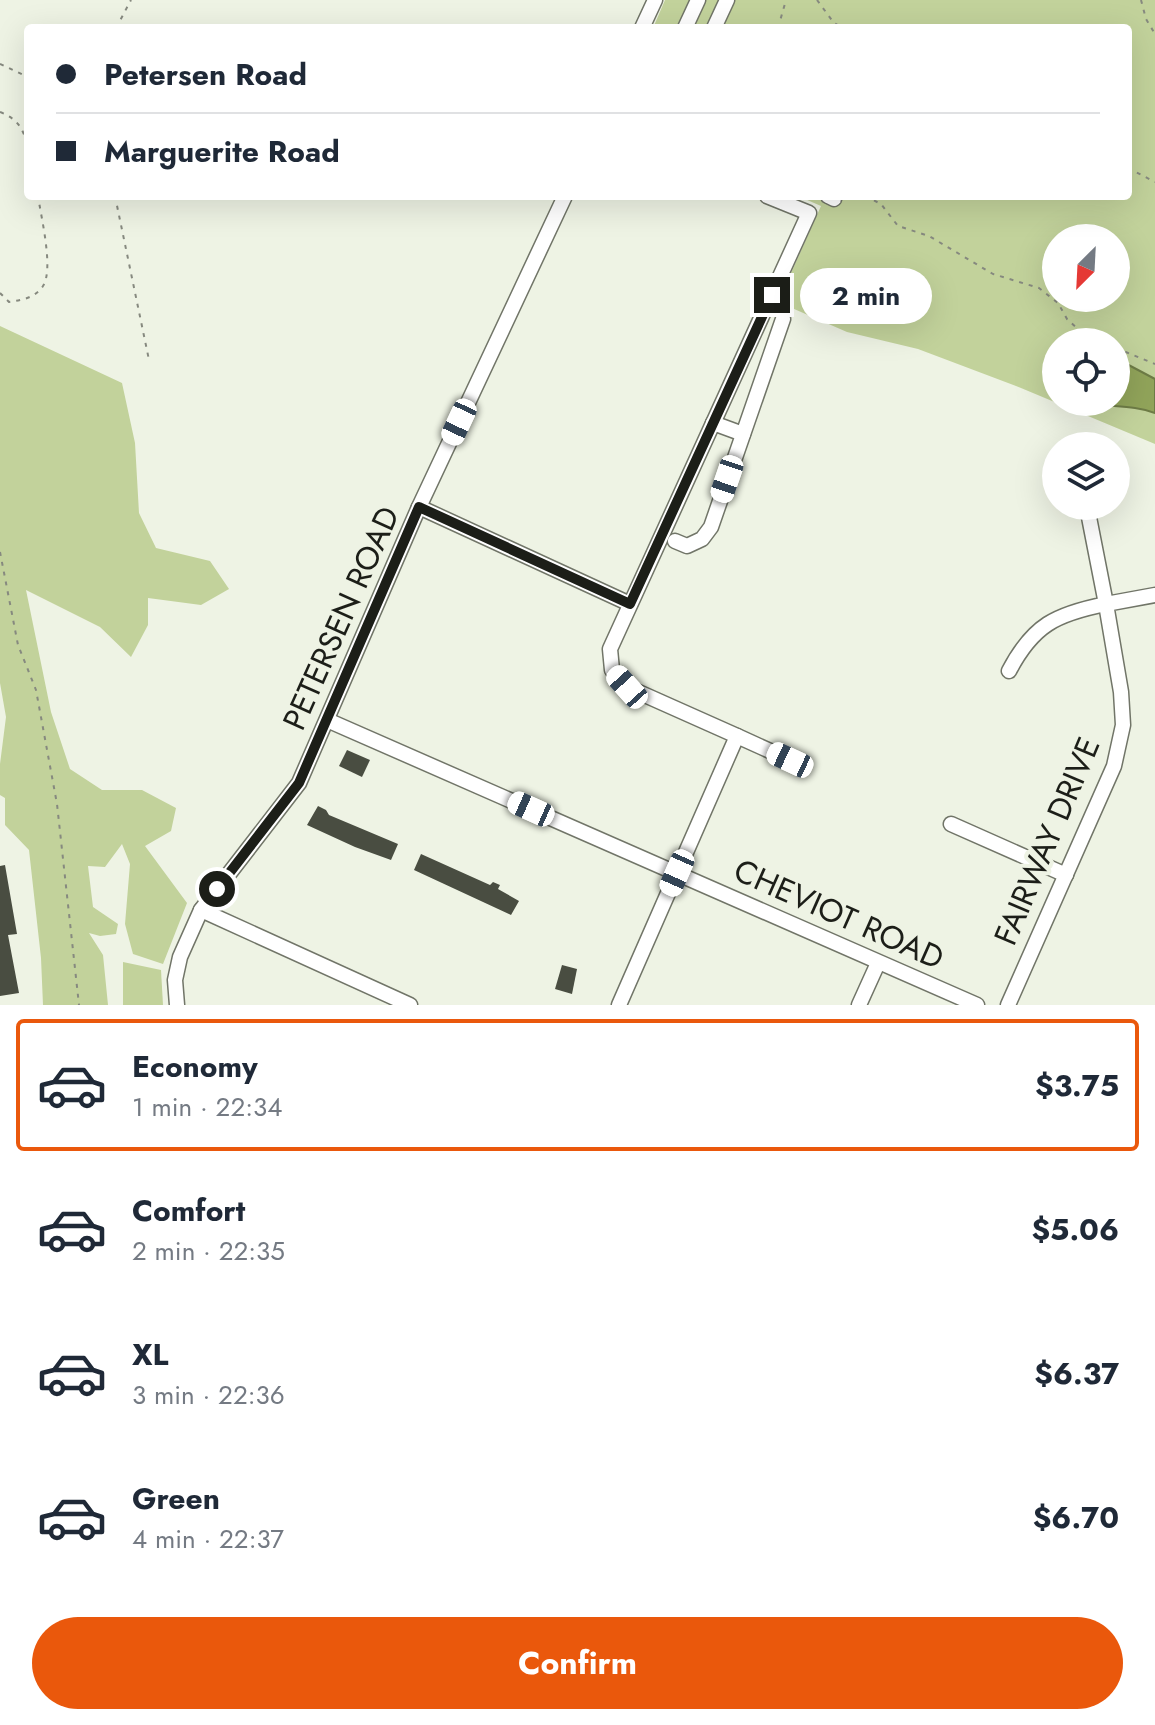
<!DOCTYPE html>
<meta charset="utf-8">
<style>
body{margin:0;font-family:Jost,sans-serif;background:#f2f2f3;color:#1f2937;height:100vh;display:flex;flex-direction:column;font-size:30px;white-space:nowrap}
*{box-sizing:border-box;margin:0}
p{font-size:26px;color:#747a83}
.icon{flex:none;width:44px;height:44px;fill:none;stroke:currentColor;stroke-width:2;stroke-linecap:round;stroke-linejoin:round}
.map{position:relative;height:1005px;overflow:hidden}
.panel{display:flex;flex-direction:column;background:#fff;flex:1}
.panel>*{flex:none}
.hud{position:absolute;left:24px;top:24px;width:1108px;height:176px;border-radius:8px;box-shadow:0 8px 32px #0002;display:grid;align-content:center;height:176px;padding:0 32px;background:#fff}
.needle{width:52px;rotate:204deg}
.fabs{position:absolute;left:1042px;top:224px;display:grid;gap:16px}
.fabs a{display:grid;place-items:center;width:88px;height:88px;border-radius:50%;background:#fff;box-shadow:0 8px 32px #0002;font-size:40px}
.end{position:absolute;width:36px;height:36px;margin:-18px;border:10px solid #1c1e18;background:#fff;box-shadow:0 0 0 4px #fff}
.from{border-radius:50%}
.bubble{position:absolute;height:56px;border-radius:28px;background:#fff;box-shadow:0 8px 32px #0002;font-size:26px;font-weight:700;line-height:56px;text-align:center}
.car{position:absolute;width:24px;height:48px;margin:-24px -12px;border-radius:10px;box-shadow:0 0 6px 2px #0007;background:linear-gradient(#fff 24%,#345 0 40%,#fff 0 76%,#345 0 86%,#fff 0)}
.hud b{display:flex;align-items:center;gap:28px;height:76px;font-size:30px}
.hud b+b{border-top:2px solid #e0e1e3}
.hud i{width:20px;height:20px;background:#1f2937}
ul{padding:14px 0 0;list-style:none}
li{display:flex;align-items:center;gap:24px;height:132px;margin:0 16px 12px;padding:0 16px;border:4px solid transparent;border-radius:8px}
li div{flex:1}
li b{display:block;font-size:30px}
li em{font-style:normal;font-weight:700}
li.active{border-color:#ea580c}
li>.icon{width:72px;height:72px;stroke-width:1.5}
.primary-button{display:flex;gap:16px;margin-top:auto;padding:16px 32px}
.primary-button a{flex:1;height:92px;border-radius:48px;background:#ea580c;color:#fff;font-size:32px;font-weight:700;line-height:92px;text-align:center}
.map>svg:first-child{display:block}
.green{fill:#c2d29b;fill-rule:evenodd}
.water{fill:#91a45a;stroke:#6e7c46;stroke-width:2}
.building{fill:#494d41}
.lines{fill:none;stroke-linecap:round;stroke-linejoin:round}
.minor-casing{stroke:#717568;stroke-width:17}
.path{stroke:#86897f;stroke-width:2;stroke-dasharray:4 6;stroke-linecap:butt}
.minor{stroke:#fff;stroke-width:14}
.route{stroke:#1c1e18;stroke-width:10}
.labels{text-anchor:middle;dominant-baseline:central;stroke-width:8;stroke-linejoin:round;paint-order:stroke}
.street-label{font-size:32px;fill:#1c1e18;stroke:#eef3e4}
</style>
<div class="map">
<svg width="1155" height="1005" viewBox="0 0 1155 1005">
<rect width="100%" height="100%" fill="#eef3e4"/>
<!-- green -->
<g class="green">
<path d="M665,0H1155V444L1021,388L918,349L847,332L778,302L821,206L798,196H1128V28H653ZM1056,238H1116V298H1056ZM1056,342H1116V402H1056Z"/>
<polygon points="0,326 122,383 135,443 139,513 156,548 210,561 229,589 201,605 148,598 148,625 131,657 100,627 26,590 51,712 70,769 102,790 142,790 176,808 171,831 145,846 187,903 163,964 133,954 125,924 130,864 122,844 105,867 88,866 93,907 118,924 116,934 100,936 89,933 103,955 108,1005 43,1005 41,958 29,850 5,825 5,798 0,795 0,764 6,717 0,683"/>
<polygon points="123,962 161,970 163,1005 123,1005"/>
</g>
<!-- water -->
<path class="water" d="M1123,362L1155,379V413C1132,404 1106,408 1083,402H1116V363Z"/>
<!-- building -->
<g class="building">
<polygon points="347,750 370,760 362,777 339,766"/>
<polygon points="318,806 326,810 329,815 398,844 391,860 355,847 307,825"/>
<polygon points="421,854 490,885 493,882 500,885 498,889 519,901 511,915 414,870"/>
<polygon points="5,865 17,934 8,935 19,993 0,996 0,866"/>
<polygon points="562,965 577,969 572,994 555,989"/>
</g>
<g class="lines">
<!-- minor casing -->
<g class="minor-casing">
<g id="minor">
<polyline points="642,28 655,0"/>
<polyline points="685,28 698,0"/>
<polyline points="714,28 727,0"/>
<polyline points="828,196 834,199"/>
<polyline points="713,423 743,434"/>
<polyline points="419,507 630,604"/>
<polyline points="675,541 687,546 702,539 711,527 783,319"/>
<path d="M1009,671C1033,625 1056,614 1106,604L1087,507"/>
<polyline points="327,720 977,1005"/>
<polyline points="737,736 790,760"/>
<polyline points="951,824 1066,875"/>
<polyline points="201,910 410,1005"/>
<polyline points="177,1005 175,980 180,957 201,910 299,783 419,507 565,196"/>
<polyline points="619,1005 737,736 627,687 612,670 610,649 809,213 767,196"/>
<polyline points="859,1005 878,963"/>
<polyline points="1008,1005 1114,766 1123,725 1121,692 1106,604 1155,595"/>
</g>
</g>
<!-- path -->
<g class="path">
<polyline points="817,0 834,23 843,28"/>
<polyline points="1141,0 1146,19 1155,34"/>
<polyline points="116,28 131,0"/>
<polyline points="778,28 786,0"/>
<polyline points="0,64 28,77"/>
<path d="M0,112C18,119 24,129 28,149"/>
<polyline points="1128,168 1155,182"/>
<polyline points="115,196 149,360"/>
<polyline points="865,196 881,204 898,226 929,236 993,274 1039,288 1058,303 1067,319 1078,329 1102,342"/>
<path d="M0,293L9,302C22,300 35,298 43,286C54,269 41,217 38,196"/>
<polyline points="1116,348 1155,364"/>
<polyline points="0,552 18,645 36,690 57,804 79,1005"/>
</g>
<!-- minor -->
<use href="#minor" class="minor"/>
</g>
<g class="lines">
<!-- route -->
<polyline class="route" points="217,889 299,783 419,507 630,604 772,295"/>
</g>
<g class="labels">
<!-- street labels -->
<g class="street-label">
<text transform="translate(341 618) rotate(-66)">PETERSEN ROAD</text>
<text transform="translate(1047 841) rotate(-67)">FAIRWAY DRIVE</text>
<text transform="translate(839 914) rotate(24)">CHEVIOT ROAD</text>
</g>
</g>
</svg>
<div class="fabs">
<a><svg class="needle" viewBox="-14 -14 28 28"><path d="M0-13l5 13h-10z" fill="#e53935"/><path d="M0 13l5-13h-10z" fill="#747a83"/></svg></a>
<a><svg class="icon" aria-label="locate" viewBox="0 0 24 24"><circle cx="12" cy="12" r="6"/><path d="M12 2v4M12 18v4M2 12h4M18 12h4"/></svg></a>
<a><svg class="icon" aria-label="layers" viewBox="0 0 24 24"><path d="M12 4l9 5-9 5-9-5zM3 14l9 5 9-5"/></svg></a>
</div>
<i class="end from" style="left:217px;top:889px"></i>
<i class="end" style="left:772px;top:295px"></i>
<div class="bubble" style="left:800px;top:268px;width:132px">2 min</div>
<i class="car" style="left:459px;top:422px;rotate:205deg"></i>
<i class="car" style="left:727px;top:479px;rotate:199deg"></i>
<i class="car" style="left:627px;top:687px;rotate:318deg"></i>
<i class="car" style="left:790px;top:760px;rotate:295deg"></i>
<i class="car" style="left:531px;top:809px;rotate:294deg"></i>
<i class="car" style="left:677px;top:873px;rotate:204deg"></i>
<div class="hud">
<b><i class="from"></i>Petersen Road</b>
<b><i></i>Marguerite Road</b>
</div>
</div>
<section class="panel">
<ul>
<li class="active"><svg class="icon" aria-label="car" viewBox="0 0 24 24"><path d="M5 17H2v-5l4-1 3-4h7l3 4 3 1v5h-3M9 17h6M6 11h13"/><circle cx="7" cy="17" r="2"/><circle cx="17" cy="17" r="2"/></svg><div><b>Economy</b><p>1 min · 22:34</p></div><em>$3.75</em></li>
<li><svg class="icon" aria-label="car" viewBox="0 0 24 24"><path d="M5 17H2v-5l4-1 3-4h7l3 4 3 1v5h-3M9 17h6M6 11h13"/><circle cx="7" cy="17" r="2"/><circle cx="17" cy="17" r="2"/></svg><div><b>Comfort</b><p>2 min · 22:35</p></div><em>$5.06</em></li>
<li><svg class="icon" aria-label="car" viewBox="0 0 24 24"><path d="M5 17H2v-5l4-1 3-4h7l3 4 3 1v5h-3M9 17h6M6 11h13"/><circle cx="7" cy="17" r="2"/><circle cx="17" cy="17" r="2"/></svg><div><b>XL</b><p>3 min · 22:36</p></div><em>$6.37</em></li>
<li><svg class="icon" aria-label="car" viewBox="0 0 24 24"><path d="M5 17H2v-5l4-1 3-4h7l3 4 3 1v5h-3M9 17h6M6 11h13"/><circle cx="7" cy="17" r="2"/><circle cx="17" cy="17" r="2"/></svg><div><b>Green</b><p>4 min · 22:37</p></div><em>$6.70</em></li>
</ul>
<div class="primary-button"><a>Confirm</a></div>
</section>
